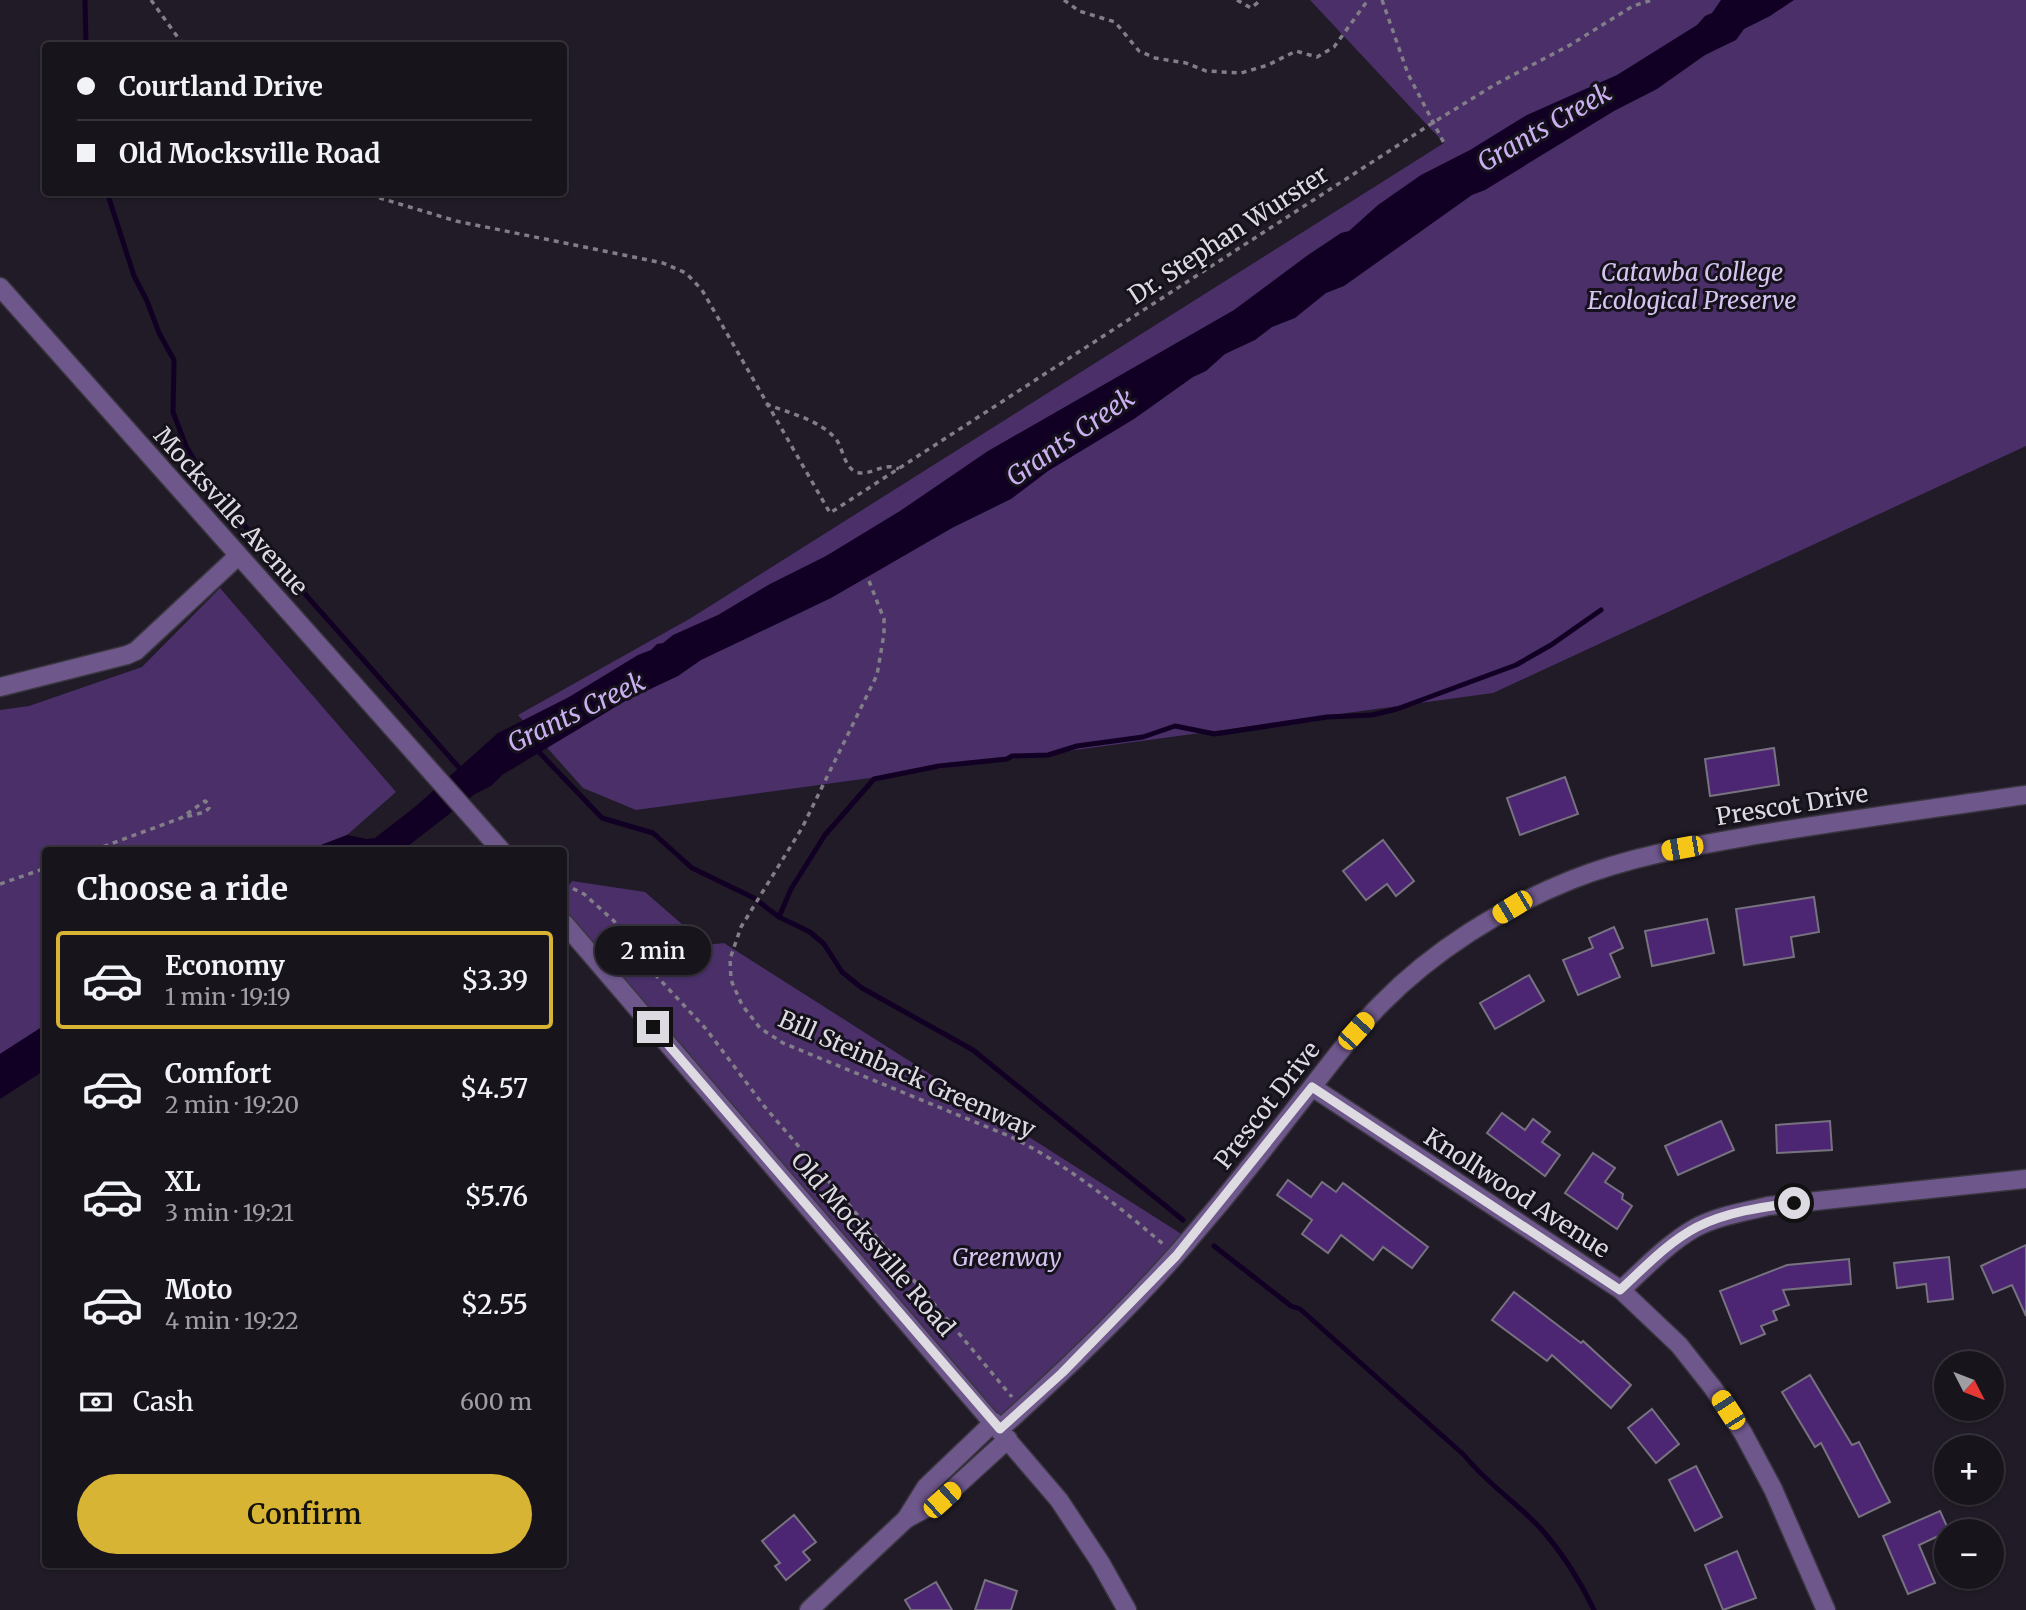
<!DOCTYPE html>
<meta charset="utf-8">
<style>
body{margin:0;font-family:Merriweather,serif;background:#252129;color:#f1f3f6;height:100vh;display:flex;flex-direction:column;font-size:26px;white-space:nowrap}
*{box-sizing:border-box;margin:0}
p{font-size:23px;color:#9f9ea3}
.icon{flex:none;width:38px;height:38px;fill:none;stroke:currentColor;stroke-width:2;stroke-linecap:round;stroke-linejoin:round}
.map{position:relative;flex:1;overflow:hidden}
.side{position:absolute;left:42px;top:847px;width:525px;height:721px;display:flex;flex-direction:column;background:#18141c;border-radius:7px;box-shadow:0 2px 5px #0004,0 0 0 2px #36333b}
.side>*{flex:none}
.top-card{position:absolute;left:42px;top:42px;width:525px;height:154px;border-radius:7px;box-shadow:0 2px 5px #0004,0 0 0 2px #36333b;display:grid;align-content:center;height:154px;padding:0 35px;background:#18141c}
.needle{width:46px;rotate:132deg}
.fabs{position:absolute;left:1934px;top:1351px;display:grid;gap:14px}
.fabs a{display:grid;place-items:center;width:70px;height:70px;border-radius:50%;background:#18141c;box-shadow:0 2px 5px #0004,0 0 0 2px #36333b;font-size:35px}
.end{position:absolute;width:32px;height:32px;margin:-16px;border:9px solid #dddae1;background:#111;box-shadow:0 0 0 4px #111}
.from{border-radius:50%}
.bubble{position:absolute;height:49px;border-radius:24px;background:#18141c;box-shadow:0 2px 5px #0004,0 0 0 2px #36333b;font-size:23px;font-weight:600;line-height:49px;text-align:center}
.car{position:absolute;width:21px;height:42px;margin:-21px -10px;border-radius:9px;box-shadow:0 0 5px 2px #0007;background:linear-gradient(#f5c518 24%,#345 0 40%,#f5c518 0 76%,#345 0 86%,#f5c518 0)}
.top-card b{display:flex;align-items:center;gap:24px;height:66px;font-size:26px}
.top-card b+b{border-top:2px solid #36333b}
.top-card i{width:18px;height:18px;background:#f1f3f6}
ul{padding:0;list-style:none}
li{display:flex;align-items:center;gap:21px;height:98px;margin:0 14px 10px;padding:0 21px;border:4px solid transparent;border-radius:7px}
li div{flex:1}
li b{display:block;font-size:26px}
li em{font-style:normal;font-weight:600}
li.on{border-color:#d7b434}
li>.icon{width:63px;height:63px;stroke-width:1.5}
h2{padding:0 35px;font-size:32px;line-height:84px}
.pay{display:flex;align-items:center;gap:18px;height:77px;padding:0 35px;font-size:26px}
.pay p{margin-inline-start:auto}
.button{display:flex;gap:14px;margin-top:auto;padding:14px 35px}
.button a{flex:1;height:80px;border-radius:42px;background:#d7b434;color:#111;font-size:28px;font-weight:600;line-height:80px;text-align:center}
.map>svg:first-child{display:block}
.green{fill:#4a2f69}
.water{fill:#120024}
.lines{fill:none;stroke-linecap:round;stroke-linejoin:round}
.stream{stroke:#120024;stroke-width:5}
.building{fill:#4c2673;stroke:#77727f;stroke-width:2}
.minor-casing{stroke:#3a3640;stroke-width:21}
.path{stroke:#827e87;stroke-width:3.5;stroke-dasharray:5 5;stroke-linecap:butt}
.minor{stroke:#6e578b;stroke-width:18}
.route{stroke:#dddae1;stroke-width:9}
.labels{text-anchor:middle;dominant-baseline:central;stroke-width:6;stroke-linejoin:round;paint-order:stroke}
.street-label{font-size:24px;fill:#dddae1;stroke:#16121c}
.park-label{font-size:24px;font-style:italic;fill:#d7c5f1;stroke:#16121c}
.water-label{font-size:26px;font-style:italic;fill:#cbb0f1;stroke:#16121c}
</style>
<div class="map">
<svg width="2026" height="1610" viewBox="0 0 2026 1610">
<rect width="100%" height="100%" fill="#201b26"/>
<!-- green -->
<g class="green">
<polygon points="1310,0 2026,0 2026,446 1493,693 636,810 583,788 518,715 691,618 1444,143"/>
<polygon points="220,588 396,792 347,835 308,850 46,850 45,1025 0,1054 0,710 29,706 142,667"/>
<polygon points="572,881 645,892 706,945 724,943 1183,1235 1145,1278 1001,1422 564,911 564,892"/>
</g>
<!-- water -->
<g class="water">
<polygon points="1721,0 1794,0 1770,16 1744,29 1736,40 1705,55 1657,89 1614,111 1485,190 1472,195 1344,286 1326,293 1295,318 1272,327 1255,340 1225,354 1206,371 1193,377 1134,419 1048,471 1011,499 952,528 831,598 701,660 678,676 627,700 502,775 491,786 475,794 403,850 308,850 347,835 367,839 375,838 416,806 498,733 569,697 638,655 651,650 657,644 663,643 673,635 718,615 770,584 826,556 900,511 988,451 1234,310 1308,255 1341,233 1349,231 1378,205 1421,175 1470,150 1527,115 1617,75 1697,25 1705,16 1712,13"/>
<polygon points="45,1025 45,1070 0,1099 0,1054"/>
</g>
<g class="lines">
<!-- stream -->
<g class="stream">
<polyline points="85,0 86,46"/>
<polyline points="107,192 134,276 147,301 159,333 174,360 173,412 186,446 210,487 463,772"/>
<polyline points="536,749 602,818 653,833 692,868 754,898 779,917 810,932 824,944 842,972 862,988 973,1050 1183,1220"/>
<polyline points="779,917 791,889 825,835 874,779 939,766 1007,759 1012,756 1048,755 1077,746 1143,737 1175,726 1215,734 1327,717 1372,715 1397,709 1516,665 1551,645 1601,610"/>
<path d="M1214,1246L1291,1306L1300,1309L1464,1455C1487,1484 1519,1504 1543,1531C1563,1554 1581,1583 1594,1610"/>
</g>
</g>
<!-- building -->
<g class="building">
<polygon points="1774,748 1779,785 1710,796 1705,759"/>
<polygon points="1565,777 1578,814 1520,835 1507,798"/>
<polygon points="1383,840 1414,881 1396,896 1387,884 1366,900 1343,871"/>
<polygon points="1814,897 1819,932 1791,937 1794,957 1744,965 1736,909"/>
<polygon points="1707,919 1714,953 1652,966 1645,931"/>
<polygon points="1614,927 1623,948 1610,954 1620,977 1578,995 1563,960 1593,948 1589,938"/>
<polygon points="1529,975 1544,1001 1495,1029 1480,1003"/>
<polygon points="1502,1113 1525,1130 1533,1119 1550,1132 1542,1142 1560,1155 1545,1176 1487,1133"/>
<polygon points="1721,1121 1734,1150 1678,1175 1665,1146"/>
<polygon points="1830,1121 1832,1150 1777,1153 1776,1125"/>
<polygon points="1593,1153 1615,1168 1605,1182 1623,1194 1622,1199 1632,1206 1617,1229 1565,1193"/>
<polygon points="1288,1180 1311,1197 1322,1182 1336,1192 1343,1183 1428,1247 1412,1268 1383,1247 1373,1260 1341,1235 1328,1253 1302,1234 1312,1220 1277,1195"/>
<polygon points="2026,1245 2026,1316 2012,1285 1993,1293 1981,1266"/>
<polygon points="1949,1257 1953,1299 1928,1302 1926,1284 1897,1288 1894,1263"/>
<polygon points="1849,1259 1851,1284 1783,1290 1789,1305 1773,1311 1777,1320 1761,1326 1765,1334 1741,1344 1720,1291 1787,1265"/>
<polygon points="1514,1292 1581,1343 1583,1341 1631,1385 1611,1408 1552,1355 1547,1361 1492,1320"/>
<polygon points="1810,1375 1852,1445 1859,1442 1890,1502 1859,1517 1821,1443 1815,1447 1782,1392"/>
<polygon points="1652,1409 1679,1444 1656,1463 1628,1428"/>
<polygon points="1696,1466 1722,1517 1695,1531 1669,1480"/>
<polygon points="1940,1511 1949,1531 1919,1545 1935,1583 1908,1594 1883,1536"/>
<polygon points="794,1515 816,1542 803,1552 810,1560 786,1580 775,1566 780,1563 762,1541"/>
<polygon points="1737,1551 1756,1598 1723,1610 1705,1565"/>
<polygon points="985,1580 1017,1591 1011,1610 975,1610"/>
<polygon points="936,1582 952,1610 911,1610 905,1600"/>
</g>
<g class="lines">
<!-- minor casing -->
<g class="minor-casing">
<g id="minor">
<polyline points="0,287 501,850"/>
<polyline points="0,687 127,655 136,651 238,556"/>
<polyline points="564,923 1059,1500 1100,1562 1127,1610"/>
<polyline points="1312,1087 1621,1290 1679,1345 1713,1388 1743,1433 1773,1489 1826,1610"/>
<path d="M1621,1290C1644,1269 1667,1244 1695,1228C1717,1216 1744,1212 1768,1206L2026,1179"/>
<path d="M1000,1429C1072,1364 1143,1296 1205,1221C1242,1178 1277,1132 1312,1087C1334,1059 1355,1030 1381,1004C1433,951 1501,908 1571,880C1631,856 1693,846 1756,835C1846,820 1936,808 2026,795"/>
<polyline points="906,1519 941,1500 1008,1439"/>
<polyline points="809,1610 906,1519 926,1487 994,1422"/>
</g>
</g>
<!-- path -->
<g class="path">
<polyline points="151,0 184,46"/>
<polyline points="1064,0 1079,11 1115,22 1139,51 1155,58 1186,63 1206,71 1241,73 1268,65 1296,51 1317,57 1334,47 1368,0"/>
<polyline points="1237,0 1251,8 1261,0"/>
<polyline points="1382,0 1408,74 1444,143"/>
<polyline points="360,192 456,221 663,263 686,273 702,290 830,513 1434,122 1496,84 1570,45 1633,6 1652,0"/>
<path d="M766,404C789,413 820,420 836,439C843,448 844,467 856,472C871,477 883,461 899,469"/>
<path d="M869,581L884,619V634L877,675L802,828L741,927L730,959L731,980L742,1005L760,1028L783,1043L1009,1136C1065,1163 1116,1204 1163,1244"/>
<polyline points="94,850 181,818 205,801 209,804 209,808 205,812 181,818"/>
<polyline points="0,884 46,868"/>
<polyline points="564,884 584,894 614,921 649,968 706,1029 764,1106 941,1312 1012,1397"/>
</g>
<!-- minor -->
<use href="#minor" class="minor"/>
</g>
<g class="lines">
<!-- route -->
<path class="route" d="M653,1027L1000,1429L1062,1373L1176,1256L1312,1087L1620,1290C1644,1268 1668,1242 1697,1227C1726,1212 1762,1207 1794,1203"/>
</g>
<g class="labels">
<!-- street labels -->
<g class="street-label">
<text transform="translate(1228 235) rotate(-33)">Dr. Stephan Wurster</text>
<text transform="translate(231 511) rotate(48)">Mocksville Avenue</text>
<text transform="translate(1792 805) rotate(-9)">Prescot Drive</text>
<text transform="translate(907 1074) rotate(24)">Bill Steinback Greenway</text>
<text transform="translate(1267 1105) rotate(-52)">Prescot Drive</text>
<text transform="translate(1517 1193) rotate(33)">Knollwood Avenue</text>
<text transform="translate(873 1244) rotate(49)">Old Mocksville Road</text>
</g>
<!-- park labels -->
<g class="park-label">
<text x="1692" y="272">Catawba College<tspan x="1692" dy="28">Ecological Preserve</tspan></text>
<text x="1007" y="1257">Greenway</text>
</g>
<!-- water labels -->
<g class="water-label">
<text transform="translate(1544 127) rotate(-30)">Grants Creek</text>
<text transform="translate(1070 437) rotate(-35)">Grants Creek</text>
<text transform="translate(576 712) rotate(-26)">Grants Creek</text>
</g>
</g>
</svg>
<div class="fabs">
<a><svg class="needle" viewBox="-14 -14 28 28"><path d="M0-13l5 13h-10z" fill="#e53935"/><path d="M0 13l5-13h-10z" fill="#9f9ea3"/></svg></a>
<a>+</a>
<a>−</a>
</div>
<i class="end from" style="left:1794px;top:1203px"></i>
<i class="end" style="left:653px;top:1027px"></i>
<div class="bubble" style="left:595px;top:926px;width:116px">2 min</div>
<i class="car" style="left:1682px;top:848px;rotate:260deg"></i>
<i class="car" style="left:1512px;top:907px;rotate:239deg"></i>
<i class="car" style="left:1356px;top:1031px;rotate:42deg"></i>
<i class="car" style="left:1728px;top:1410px;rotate:327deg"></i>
<i class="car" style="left:942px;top:1500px;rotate:48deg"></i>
<div class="top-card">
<b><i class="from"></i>Courtland Drive</b>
<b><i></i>Old Mocksville Road</b>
</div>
<section class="side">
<h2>Choose a ride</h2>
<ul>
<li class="on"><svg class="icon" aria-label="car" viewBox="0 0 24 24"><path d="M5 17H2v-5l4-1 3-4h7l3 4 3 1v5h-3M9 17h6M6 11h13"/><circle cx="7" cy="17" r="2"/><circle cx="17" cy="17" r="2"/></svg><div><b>Economy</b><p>1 min · 19:19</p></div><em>$3.39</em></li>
<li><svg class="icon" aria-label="car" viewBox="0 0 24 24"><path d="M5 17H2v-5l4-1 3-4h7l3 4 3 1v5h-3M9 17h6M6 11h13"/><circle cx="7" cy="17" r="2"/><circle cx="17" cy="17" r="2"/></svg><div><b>Comfort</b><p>2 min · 19:20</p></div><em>$4.57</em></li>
<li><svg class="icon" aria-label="car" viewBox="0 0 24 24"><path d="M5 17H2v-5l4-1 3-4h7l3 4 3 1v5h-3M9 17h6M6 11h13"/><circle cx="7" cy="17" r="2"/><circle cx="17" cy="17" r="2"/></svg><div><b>XL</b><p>3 min · 19:21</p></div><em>$5.76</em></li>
<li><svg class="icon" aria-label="car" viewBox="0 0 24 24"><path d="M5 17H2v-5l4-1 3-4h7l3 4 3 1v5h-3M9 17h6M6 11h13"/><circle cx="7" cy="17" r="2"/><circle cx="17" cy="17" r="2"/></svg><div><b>Moto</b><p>4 min · 19:22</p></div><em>$2.55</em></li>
</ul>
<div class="pay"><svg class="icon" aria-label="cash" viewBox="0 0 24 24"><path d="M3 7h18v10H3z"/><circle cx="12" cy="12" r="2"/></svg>Cash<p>600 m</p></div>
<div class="button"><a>Confirm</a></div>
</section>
</div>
